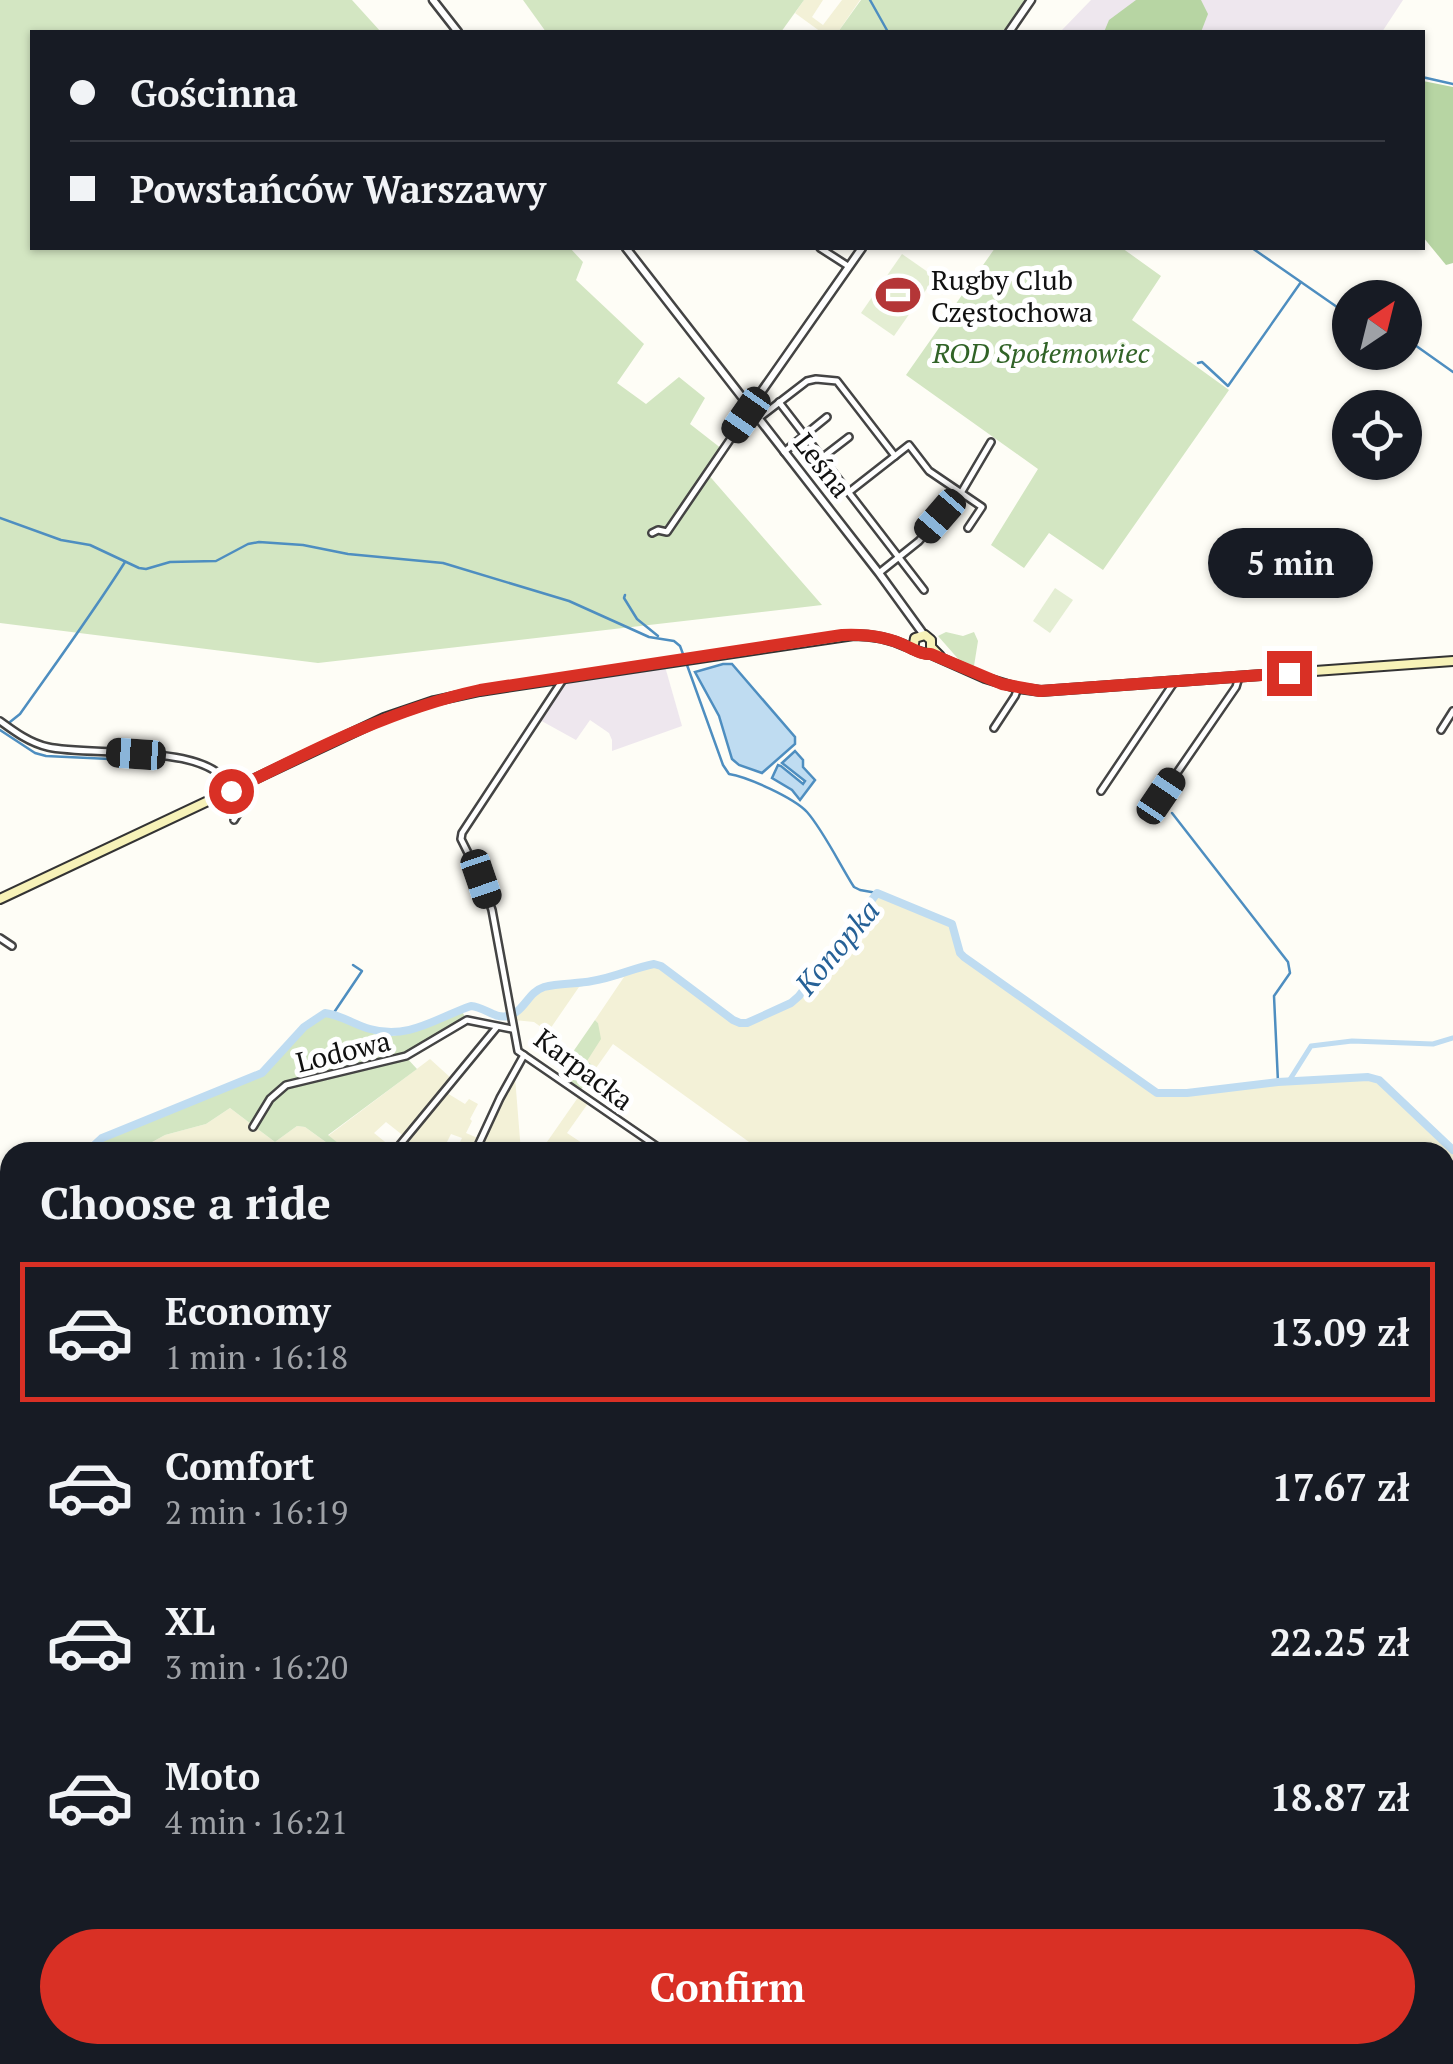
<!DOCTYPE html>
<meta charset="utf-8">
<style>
body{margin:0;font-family:"PT Serif",serif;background:#20242c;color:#f1f3f6;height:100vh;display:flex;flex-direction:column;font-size:38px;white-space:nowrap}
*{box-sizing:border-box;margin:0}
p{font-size:32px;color:#9ea1a6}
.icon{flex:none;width:55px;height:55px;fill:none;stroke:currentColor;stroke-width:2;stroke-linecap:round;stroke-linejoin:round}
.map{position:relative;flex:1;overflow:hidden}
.details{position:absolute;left:0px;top:1142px;width:1455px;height:922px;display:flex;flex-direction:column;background:#171b24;border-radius:30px 30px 0 0;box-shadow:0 2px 8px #0004}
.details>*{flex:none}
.guide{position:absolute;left:30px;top:30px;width:1395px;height:220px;border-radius:0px;box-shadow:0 2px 8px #0004;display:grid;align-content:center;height:220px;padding:0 40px;background:#171b24}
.needle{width:65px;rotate:35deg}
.tools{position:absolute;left:1332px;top:280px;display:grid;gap:20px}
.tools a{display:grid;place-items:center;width:90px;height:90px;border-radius:50%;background:#171b24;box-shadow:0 2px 8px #0004;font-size:50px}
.end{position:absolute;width:45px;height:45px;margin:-22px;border:12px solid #d93025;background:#fff;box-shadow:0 0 0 5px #fff}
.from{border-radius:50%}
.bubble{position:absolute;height:70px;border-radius:35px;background:#171b24;box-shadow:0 2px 8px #0004;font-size:32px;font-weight:600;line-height:70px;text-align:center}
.car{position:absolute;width:30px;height:60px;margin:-30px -15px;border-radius:12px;box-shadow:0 0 8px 2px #0007;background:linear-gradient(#222 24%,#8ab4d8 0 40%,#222 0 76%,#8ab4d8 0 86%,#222 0)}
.guide b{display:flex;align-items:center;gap:35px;height:95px;font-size:38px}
.guide b+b{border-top:2px solid #363941}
.guide i{width:25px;height:25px;background:#f1f3f6}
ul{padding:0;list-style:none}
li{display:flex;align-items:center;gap:30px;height:140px;margin:0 20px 15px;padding:0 20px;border:5px solid transparent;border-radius:0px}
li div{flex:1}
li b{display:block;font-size:38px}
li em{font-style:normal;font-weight:600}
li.on{border-color:#d93025}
li>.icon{width:90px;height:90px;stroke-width:1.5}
h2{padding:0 40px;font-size:45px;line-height:120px}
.cta{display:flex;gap:20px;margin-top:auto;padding:20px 40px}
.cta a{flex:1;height:115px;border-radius:60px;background:#d93025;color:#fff;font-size:40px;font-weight:600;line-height:115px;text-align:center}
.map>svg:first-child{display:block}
.industrial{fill:#eee7ee}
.farmland{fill:#f3f1d7}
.green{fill:#d3e6c2}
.forest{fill:#b7d5a3}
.pitch{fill:#e4eed3}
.water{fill:#bfdcf1;stroke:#4e8ec0;stroke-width:2.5}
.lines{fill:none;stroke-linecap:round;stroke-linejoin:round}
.stream{stroke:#4e8ec0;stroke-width:2.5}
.canal{stroke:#bfdcf1;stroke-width:5}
.river{stroke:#bfdcf1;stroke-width:8}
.minor-casing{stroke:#444;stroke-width:10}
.tertiary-casing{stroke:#444;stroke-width:11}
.secondary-casing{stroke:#333;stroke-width:12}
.minor{stroke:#fff;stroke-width:5}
.tertiary{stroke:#fff;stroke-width:6}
.secondary{stroke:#f7f2b8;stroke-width:8}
.route{stroke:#d93025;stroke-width:12}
.labels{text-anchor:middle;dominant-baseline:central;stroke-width:10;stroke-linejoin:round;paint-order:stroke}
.poi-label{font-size:28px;fill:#111;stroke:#fff;text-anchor:start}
.park-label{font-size:28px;font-style:italic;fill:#316327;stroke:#fff}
.street-label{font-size:28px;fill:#111;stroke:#fff}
.water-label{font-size:30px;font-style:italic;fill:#266197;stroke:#fff}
</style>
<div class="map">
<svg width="1453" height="2064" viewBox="0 0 1453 2064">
<rect width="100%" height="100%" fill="#fefdf6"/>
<!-- industrial -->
<g class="industrial">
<polygon points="1091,0 1403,0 1382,32 1060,32"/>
<polygon points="664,663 682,726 612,751 612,740 609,733 590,720 576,740 538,719 564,678"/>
</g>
<!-- farmland -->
<g class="farmland">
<polygon points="804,0 823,0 812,17 823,25 842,0 860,0 838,32 821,32 795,13"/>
<polygon points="877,893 952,924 960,953 964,957 1157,1093 1187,1093 1289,1081 1368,1077 1379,1080 1453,1150 1453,1160 1445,1172 1445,1152 763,1152 613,1044 596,1068 586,1061 598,1023 595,1020 624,977 579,987 548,1032 534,1022 514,1020 513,1014 524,1006 532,994 543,987 595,981 654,964 661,966 733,1020 740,1023 747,1023 791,1003 799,996"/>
<polygon points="430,1059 452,1079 405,1137 386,1122 374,1133 395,1150 393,1152 350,1152 328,1136"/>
<polygon points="515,1077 521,1152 476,1152 487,1129"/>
<polygon points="447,1093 465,1104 469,1099 478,1104 470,1119 472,1121 466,1133 480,1139 474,1152 455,1152 462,1138 451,1134 442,1152 395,1152 438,1100"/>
<polygon points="579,1096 589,1102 567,1133 582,1143 576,1152 540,1152"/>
<polygon points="230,1108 275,1142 297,1126 305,1127 334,1148 331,1152 289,1152 279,1145 272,1152 134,1152 165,1135 206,1124"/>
<polygon points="0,1917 10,1925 10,1940 0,1953 10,1962 10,2039 6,2040 0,2048"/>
<polygon points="32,2055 119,2055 124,2061 129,2055 136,2055 139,2064 117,2064 106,2056 99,2058 102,2064 43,2064"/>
<polygon points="156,2055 258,2055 257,2064 226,2064 210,2056 206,2064 152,2064 150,2061"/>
</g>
<!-- green -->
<g class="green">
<polygon points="0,0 352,0 381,32 32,32 32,248 570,248 583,262 576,280 644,344 617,383 646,404 679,377 705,398 690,424 722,449 706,472 822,605 318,663 0,623"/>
<polygon points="523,0 804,0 781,32 546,32"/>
<polygon points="861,0 1031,0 1009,32 838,32"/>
<polygon points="995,248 1122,248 1161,276 1132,320 1229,390 1103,570 1049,533 1024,568 991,545 1038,469 906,375"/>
<polygon points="946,632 963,636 974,632 978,641 974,666 960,661 938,636"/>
<polygon points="462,1011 466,1019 405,1056 417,1069 328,1135 338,1143 334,1148 305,1127 297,1126 275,1142 230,1108 206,1124 165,1135 134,1152 91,1152 104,1139 114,1134 264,1075 307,1026 321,1016 328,1015 365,1030 393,1036 408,1032"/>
<polygon points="595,1020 598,1023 601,1039 587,1061 596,1068 580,1091 557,1075"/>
<polygon points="0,1225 10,1235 10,1667 0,1667"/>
</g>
<!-- forest -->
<g class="forest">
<polygon points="1136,0 1201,0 1208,14 1201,32 1104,32 1109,20"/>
<polygon points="1423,81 1453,87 1453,263 1446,265 1423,237"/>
<polygon points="1445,1302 1453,1302 1453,1552 1445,1556"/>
<polygon points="0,1667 10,1667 9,1777 0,1772"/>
<polygon points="307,2055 495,2055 504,2061 503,2064 305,2064"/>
</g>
<!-- pitch -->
<g class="pitch">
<polygon points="902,254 935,277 894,336 861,313"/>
<polygon points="1055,588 1073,600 1050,633 1033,621"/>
</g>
<!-- water -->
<g class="water">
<polygon points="723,664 732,664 795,737 795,744 762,773 739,765 732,759 719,716 695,672"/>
<polygon points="795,751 803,760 803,767 815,780 800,800 792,790 772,778 778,765 781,766 803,784 805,781 782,763"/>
</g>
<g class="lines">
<!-- stream -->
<g class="stream">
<polyline points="870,0 888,32"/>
<polyline points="1422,77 1453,84"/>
<polyline points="1252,248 1350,316"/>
<polyline points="1405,338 1453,372"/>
<polyline points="1198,363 1202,362 1228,386 1301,282"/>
<polyline points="0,518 61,540 90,545 139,568 146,569 170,562 216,561 248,544 259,542 303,545 348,554 443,563 569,601 649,637 674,641 680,646 683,654"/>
<polyline points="625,595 624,598 637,619 658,636"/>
<path d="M687,665L723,765L729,774C748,777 794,798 807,812C823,830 840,865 854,887L860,890L877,893"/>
<path d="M10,722L20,714C56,663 92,614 125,562"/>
<polyline points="0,730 35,753 46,756 131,760"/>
<polyline points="1172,813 1288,962 1290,973 1274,996 1278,1082"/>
<polyline points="333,1014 362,971 353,965"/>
<polyline points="0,1664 10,1664"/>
</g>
<!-- canal -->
<polyline class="canal" points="1289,1081 1311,1046 1352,1041 1433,1044 1453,1038"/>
<!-- river -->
<g class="river">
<path d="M87,1152L102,1138L112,1134L262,1073L304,1027L325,1013C341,1015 355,1025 370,1029C409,1040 436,1018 471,1006C485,1007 494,1019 508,1016C525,1011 528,992 544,987C559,983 577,984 592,981C613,978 633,968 654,964L661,966L733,1020L740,1023H747L791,1003L799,996L877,893L952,924L960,953L964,957L1157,1093H1187L1278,1082L1368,1077L1379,1080L1453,1150"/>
<polyline points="1445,1212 1453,1201"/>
<polyline points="0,1256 10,1259"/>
<polyline points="542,2064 544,2055"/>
</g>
<!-- minor casing -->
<g class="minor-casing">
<g id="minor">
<polyline points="820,248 848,266"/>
<polyline points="779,402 924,590"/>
<polyline points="759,418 807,381 816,379 837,381 895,456"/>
<polyline points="784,452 827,417"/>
<polyline points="823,457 849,437"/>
<polyline points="849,492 909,445 929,471 982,507 968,528"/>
<polyline points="652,533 658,530 667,532 751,409"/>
<polyline points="879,573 919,541 961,493 991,442"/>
<polyline points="564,678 462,833 461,839 481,879 492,910 518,1051 665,1152"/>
<path d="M0,721C15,732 30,743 48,747C90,757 217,741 231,791"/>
<polyline points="994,728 1015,696 1018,688"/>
<polyline points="1441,730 1453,711"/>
<polyline points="1101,791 1175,681"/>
<polyline points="1161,796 1236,687 1239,677"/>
<polyline points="234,820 249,796 248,783"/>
<polyline points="0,938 12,946"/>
<polyline points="253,1127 270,1099 286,1085 406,1056 467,1020 512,1029"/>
<polyline points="394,1152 497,1027"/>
<polyline points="475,1152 500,1098 524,1055"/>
<polyline points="0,1222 10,1233"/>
<polyline points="1445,1249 1453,1250"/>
<polyline points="1445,1699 1453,1691"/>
<polyline points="0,1824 10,1824"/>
</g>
</g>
<!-- tertiary casing -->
<g class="tertiary-casing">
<g id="tertiary">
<polyline points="433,0 458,32"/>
<polyline points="1009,32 1031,0"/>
<polyline points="626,248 879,573 924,635"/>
<polyline points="749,406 759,395 862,248"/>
<polyline points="1445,1178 1453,1166"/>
<polyline points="809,2064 813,2055"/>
</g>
</g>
<!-- secondary casing -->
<g class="secondary-casing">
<g id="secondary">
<polyline points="913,649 915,638 925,635 931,640 931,647 940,656"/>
<path d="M0,899L384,718L434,701L480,691L854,635C871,635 891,639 906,646C916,650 920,654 931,654L985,678L1018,688L1041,691L1453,661"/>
</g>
</g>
<!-- minor -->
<use href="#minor" class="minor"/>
<!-- tertiary -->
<use href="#tertiary" class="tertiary"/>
<!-- secondary -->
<use href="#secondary" class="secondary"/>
</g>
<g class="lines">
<!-- route -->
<path class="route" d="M231,791C311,751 392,709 480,690L842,635C864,634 889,637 908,647C917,651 920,654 931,654L1002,684L1040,691L1289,673"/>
</g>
<!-- icons -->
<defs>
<g id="stadium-bare" transform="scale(3.45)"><path d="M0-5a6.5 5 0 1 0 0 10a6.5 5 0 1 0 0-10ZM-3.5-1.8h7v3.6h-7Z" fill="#b43637" stroke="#fff" stroke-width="2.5" paint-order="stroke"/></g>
</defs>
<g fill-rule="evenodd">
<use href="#stadium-bare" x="898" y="295"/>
</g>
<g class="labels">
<!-- poi labels -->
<g class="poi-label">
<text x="931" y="279">Rugby Club<tspan x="931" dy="32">Częstochowa</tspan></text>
</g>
<!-- park labels -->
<g class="park-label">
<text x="1041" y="352">ROD Społemowiec</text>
</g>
<!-- street labels -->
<g class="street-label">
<text transform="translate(823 465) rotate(52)">Leśna</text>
<text transform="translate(343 1051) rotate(-14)">Lodowa</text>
<text transform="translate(584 1069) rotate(37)">Karpacka</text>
</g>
<!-- water labels -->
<g class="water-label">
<text transform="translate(837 947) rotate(-50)">Konopka</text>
</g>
</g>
</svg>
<div class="tools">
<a><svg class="needle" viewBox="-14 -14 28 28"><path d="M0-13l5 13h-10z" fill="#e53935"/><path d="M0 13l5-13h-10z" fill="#9ea1a6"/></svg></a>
<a><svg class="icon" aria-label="locate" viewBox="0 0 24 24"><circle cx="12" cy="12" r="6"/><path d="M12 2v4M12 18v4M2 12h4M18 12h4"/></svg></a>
</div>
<i class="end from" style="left:231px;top:791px"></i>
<i class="end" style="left:1289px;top:673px"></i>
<div class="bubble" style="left:1208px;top:528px;width:165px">5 min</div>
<i class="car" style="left:746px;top:415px;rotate:215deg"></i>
<i class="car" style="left:940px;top:516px;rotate:221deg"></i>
<i class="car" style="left:136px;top:754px;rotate:274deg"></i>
<i class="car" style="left:1161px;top:796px;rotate:34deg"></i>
<i class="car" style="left:481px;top:879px;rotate:161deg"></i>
<div class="guide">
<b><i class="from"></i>Gościnna</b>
<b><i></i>Powstańców Warszawy</b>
</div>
<section class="details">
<h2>Choose a ride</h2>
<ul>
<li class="on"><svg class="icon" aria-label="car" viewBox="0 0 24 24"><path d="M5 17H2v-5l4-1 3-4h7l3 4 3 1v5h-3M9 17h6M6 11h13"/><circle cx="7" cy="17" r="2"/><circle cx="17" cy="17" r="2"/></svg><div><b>Economy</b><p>1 min · 16:18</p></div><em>13.09 zł</em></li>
<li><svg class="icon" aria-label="car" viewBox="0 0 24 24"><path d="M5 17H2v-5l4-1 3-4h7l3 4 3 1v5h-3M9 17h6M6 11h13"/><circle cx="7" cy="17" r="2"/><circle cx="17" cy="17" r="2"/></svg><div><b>Comfort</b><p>2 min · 16:19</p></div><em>17.67 zł</em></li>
<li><svg class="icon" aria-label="car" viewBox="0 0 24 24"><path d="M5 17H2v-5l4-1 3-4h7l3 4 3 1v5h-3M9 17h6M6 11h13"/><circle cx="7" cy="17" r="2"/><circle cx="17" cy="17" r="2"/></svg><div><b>XL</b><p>3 min · 16:20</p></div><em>22.25 zł</em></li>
<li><svg class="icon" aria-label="car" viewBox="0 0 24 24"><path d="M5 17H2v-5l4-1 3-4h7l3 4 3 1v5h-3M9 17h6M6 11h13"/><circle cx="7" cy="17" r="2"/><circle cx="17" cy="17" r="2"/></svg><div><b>Moto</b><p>4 min · 16:21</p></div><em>18.87 zł</em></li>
</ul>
<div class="cta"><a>Confirm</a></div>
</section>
</div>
